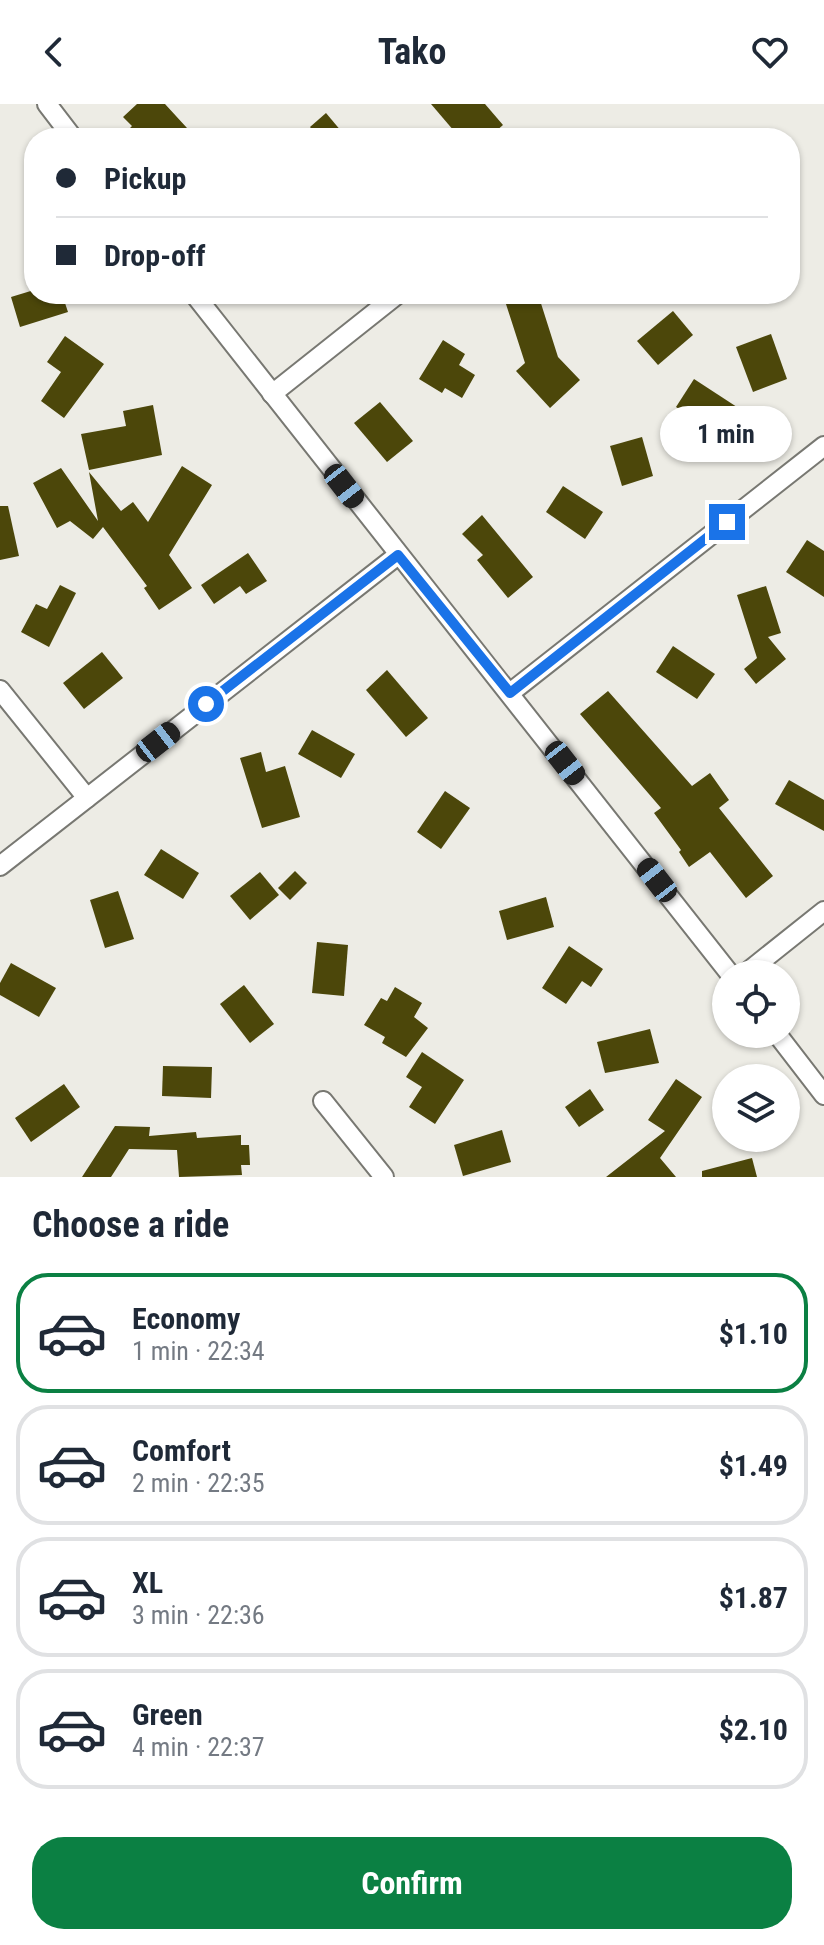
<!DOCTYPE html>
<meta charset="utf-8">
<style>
body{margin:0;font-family:"Roboto Condensed",sans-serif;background:#f6f6f7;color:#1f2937;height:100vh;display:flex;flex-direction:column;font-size:30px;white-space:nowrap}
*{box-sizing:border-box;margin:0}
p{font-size:26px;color:#747a83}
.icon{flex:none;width:44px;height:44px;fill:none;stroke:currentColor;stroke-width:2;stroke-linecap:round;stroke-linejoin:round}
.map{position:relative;height:1073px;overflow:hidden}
.side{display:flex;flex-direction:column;background:#fff;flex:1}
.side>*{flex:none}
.hud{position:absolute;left:24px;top:24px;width:776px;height:176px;border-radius:32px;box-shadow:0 2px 6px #0004;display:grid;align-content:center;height:176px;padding:0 32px;background:#fff}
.buttons{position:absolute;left:712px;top:856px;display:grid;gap:16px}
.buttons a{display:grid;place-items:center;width:88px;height:88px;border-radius:50%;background:#fff;box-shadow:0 2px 6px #0004;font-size:40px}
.end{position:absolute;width:36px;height:36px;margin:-18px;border:10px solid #1a73e8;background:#fff;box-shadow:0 0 0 4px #fff}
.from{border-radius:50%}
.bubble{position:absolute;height:56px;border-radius:28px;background:#fff;box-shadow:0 2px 6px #0004;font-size:26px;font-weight:700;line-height:56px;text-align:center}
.car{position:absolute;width:24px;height:48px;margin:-24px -12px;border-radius:10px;box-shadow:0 0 6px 2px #0007;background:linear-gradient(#222 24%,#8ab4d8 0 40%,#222 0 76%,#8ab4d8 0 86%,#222 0)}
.hud b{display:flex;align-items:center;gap:28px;height:76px;font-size:30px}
.hud b+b{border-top:2px solid #e0e1e3}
.hud i{width:20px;height:20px;background:#1f2937}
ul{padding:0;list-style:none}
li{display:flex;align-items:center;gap:24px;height:120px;margin:0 16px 12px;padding:0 16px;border:4px solid #e0e1e3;border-radius:32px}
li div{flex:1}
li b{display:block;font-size:30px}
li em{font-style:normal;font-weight:700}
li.current{border-color:#0b8043}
li>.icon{width:72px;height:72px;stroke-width:1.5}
h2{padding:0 32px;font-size:36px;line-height:96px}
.cta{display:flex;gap:16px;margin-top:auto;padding:16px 32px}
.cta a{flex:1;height:92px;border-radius:32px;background:#0b8043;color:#fff;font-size:32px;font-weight:700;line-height:92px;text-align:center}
header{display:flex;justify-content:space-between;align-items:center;height:104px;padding:0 32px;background:#fff;font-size:36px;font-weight:700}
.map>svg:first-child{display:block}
.building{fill:#4c470a}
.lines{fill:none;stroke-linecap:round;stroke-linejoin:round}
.minor-casing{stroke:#787872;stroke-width:22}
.minor{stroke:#fff;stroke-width:18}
.route{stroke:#1a73e8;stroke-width:10}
</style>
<header><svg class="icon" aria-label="back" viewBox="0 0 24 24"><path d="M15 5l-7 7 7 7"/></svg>Tako<svg class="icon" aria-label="heart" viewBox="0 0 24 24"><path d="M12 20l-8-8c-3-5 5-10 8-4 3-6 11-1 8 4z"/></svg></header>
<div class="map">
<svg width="824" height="1073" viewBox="0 0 824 1073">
<rect width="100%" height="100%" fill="#edece5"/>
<!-- building -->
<g class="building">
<polygon points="137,0 165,0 187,24 177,34 120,34 132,22 123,13"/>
<polygon points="431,0 485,0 503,21 488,34 460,34"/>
<polygon points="326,9 347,34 319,34 310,23"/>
<polygon points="34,186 34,190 62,190 68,208 20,223 11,193"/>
<polygon points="526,190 538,190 558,253 580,276 550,304 516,267 525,259 505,197"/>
<polygon points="673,207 693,231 658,261 637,237"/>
<polygon points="771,230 787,275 753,288 736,243"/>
<polygon points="65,232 104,260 64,314 41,297 61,268 47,258"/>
<polygon points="443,236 465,250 459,261 475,271 462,294 445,284 442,289 419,275"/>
<polygon points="694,275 740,305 722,333 676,303"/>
<polygon points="380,298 413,337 387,358 354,319"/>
<polygon points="153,301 162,351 89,366 81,330 126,322 123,307"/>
<polygon points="642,333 653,372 622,382 610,342"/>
<polygon points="182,362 212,381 169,451 192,484 159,506 144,484 147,482 103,423 93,435 70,417 57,424 33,379 61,364 98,417 89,368 121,407 133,398 148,418"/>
<polygon points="563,382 603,408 585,435 546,408"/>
<polygon points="0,402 8,402 19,452 0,456"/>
<polygon points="482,411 533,473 508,494 477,456 483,451 462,430"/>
<polygon points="807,436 824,447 824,493 786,468"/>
<polygon points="248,449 267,477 246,490 240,482 214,500 201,481"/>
<polygon points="60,481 76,489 49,543 21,528 36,500 47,505"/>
<polygon points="766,482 781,529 768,533 786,555 756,580 744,565 757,554 737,491"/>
<polygon points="673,542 715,570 697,595 656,568"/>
<polygon points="102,548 123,574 84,605 63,579"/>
<polygon points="387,566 428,614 406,633 366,586"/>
<polygon points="608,587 692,682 710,669 729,696 719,704 773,772 746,794 710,748 689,763 679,748 681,746 654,709 661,704 580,610"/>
<polygon points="312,626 355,650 341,674 298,650"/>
<polygon points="261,648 266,668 285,662 300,713 262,724 240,654"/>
<polygon points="789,676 824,696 824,727 775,700"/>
<polygon points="445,687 470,704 441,745 417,728"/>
<polygon points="161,745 199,769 183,795 144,771"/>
<polygon points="295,767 307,779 290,796 278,784"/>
<polygon points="260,768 279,791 250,816 230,792"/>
<polygon points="118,787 134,835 105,844 90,796"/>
<polygon points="546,793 554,823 507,836 499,807"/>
<polygon points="317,838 348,841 344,892 312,889"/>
<polygon points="569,842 603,865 591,883 582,877 566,900 542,884"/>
<polygon points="11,859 56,884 39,913 0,891 0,879"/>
<polygon points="244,881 274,920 250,939 220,900"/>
<polygon points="395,883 422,899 414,913 428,924 406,953 382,939 385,933 364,921 381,894 387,897"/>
<polygon points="650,925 659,959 605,969 597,938"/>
<polygon points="422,948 464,976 435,1020 409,1003 422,983 406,973"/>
<polygon points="163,962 212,963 211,994 162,992"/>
<polygon points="676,975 702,993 660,1054 676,1073 606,1073 665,1027 648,1016"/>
<polygon points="64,980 80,1003 31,1038 15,1014"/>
<polygon points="590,985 604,1006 579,1023 565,1003"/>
<polygon points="115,1022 150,1023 149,1032 196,1028 197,1034 241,1031 241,1041 249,1041 250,1061 241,1061 242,1071 179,1073 177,1046 129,1045 111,1073 82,1073"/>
<polygon points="502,1026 511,1058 463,1072 454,1041"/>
<polygon points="752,1054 757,1073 702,1073 702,1067"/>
</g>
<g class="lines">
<!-- minor casing -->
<g class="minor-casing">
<g id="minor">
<polyline points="47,0 73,34"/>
<polyline points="194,190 730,870"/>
<polyline points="272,290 398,190"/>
<polyline points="0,586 87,694"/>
<polyline points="510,589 824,342"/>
<polyline points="0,762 398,451"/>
<polyline points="745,870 824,807"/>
<polyline points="777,930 824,991"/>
<polyline points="323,997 384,1073"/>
</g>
</g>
<!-- minor -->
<use href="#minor" class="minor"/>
</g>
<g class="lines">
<!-- route -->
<polyline class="route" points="206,600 398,451 510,589 727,418"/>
</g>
</svg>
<div class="buttons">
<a><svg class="icon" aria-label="locate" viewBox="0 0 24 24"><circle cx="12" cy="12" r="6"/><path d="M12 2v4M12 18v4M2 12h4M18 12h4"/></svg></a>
<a><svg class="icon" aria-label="layers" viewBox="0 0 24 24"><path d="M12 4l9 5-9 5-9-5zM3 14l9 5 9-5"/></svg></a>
</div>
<i class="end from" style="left:206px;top:600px"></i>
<i class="end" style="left:727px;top:418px"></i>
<div class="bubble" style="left:660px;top:302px;width:132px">1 min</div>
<i class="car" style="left:344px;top:382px;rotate:142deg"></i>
<i class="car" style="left:158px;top:638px;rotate:52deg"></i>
<i class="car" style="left:565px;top:659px;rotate:142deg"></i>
<i class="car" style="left:657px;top:776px;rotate:322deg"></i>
<div class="hud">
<b><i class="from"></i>Pickup</b>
<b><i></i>Drop-off</b>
</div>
</div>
<section class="side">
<h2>Choose a ride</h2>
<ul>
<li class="current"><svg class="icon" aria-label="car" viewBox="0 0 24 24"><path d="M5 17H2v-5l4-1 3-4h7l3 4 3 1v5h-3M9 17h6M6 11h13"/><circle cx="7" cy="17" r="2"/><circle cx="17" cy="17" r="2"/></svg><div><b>Economy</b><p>1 min · 22:34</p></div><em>$1.10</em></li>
<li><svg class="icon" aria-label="car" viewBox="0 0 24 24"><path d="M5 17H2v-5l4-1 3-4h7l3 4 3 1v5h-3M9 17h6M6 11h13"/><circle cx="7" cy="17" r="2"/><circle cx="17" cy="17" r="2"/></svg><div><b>Comfort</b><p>2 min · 22:35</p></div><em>$1.49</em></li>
<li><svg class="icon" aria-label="car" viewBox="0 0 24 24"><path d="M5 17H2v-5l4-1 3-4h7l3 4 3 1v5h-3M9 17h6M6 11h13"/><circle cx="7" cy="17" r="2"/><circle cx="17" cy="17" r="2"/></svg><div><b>XL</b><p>3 min · 22:36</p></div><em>$1.87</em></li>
<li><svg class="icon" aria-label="car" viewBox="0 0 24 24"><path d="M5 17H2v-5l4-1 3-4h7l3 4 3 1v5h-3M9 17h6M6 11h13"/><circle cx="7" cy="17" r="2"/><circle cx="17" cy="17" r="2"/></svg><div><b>Green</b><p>4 min · 22:37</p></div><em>$2.10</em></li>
</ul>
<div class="cta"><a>Confirm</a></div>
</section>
